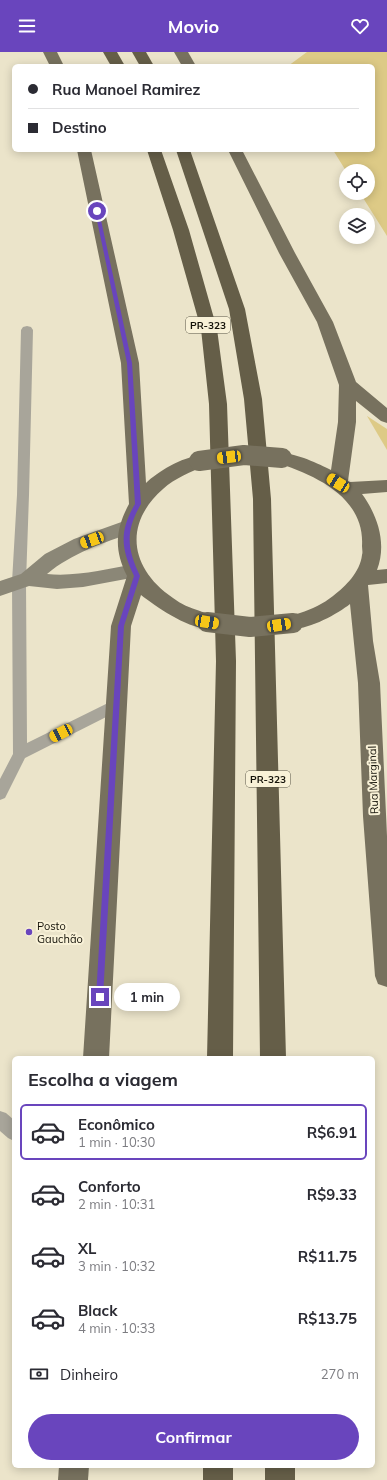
<!DOCTYPE html>
<html lang="pt">
<meta charset="utf-8">
<style>
body{margin:0;font-family:Mulish,sans-serif;background:#f2f2f3;color:#2b2b33;height:100vh;display:flex;flex-direction:column;font-size:15px;white-space:nowrap}
*{box-sizing:border-box;margin:0}
p{font-size:13px;color:#7c7c81}
.icon{flex:none;width:22px;height:22px;fill:none;stroke:currentColor;stroke-width:2;stroke-linecap:round;stroke-linejoin:round}
.map{position:relative;flex:1;overflow:hidden}
.details{position:absolute;left:12px;top:1004px;width:363px;height:412px;display:flex;flex-direction:column;background:#fff;border-radius:6px;box-shadow:0 2px 10px #0003}
.details>*{flex:none}
.guide{position:absolute;left:12px;top:12px;width:363px;height:88px;border-radius:6px;box-shadow:0 2px 10px #0003;display:grid;align-content:center;height:88px;padding:0 16px;background:#fff}
.fabs{position:absolute;left:339px;top:112px;display:grid;gap:8px}
.fabs a{display:grid;place-items:center;width:36px;height:36px;border-radius:50%;background:#fff;box-shadow:0 2px 10px #0003;font-size:20px}
.end{position:absolute;width:18px;height:18px;margin:-9px;border:5px solid #6945bd;background:#fff;box-shadow:0 0 0 2px #fff}
.from{border-radius:50%}
.bubble{position:absolute;height:28px;border-radius:14px;background:#fff;box-shadow:0 2px 10px #0003;font-size:13px;font-weight:700;line-height:28px;text-align:center}
.car{position:absolute;width:12px;height:24px;margin:-12px -6px;border-radius:5px;box-shadow:0 0 3px 1px #0007;background:linear-gradient(#f5c518 24%,#345 0 40%,#f5c518 0 76%,#345 0 86%,#f5c518 0)}
.guide b{display:flex;align-items:center;gap:14px;height:38px;font-size:15px}
.guide b+b{border-top:1px solid #e1e1e2}
.guide i{width:10px;height:10px;background:#2b2b33}
ul{padding:0;list-style:none}
li{display:flex;align-items:center;gap:12px;height:56px;margin:0 8px 6px;padding:0 8px;border:2px solid transparent;border-radius:6px}
li div{flex:1}
li b{display:block;font-size:15px}
li em{font-style:normal;font-weight:700}
li.active{border-color:#6945bd}
li>.icon{width:36px;height:36px;stroke-width:1.5}
h2{padding:0 16px;font-size:18px;line-height:48px}
.pay{display:flex;align-items:center;gap:10px;height:44px;padding:0 16px;font-size:15px}
.pay p{margin-inline-start:auto}
.primary-button{display:flex;gap:8px;margin-top:auto;padding:8px 16px}
.primary-button a{flex:1;height:46px;border-radius:24px;background:#6945bd;color:#fff;font-size:16px;font-weight:700;line-height:46px;text-align:center}
header{display:flex;justify-content:space-between;align-items:center;height:52px;padding:0 16px;background:#6945bd;color:#fff;font-size:18px;font-weight:700}
.map>svg:first-child{display:block}
.green{fill:#ddca86}
.lines{fill:none;stroke-linecap:round;stroke-linejoin:round}
.lane{fill:#a8a59a;fill-rule:evenodd}
.secondary{fill:#8b8777;fill-rule:evenodd}
.primary{fill:#77715e;fill-rule:evenodd}
.highway{fill:#655e48;fill-rule:evenodd}
.primary-bridge{stroke:#77715e;stroke-width:20}
.route{fill:#6945bd}
.poi-dot{fill:#6945bd;stroke:#f8f1d7;stroke-width:1.5}
.labels{text-anchor:middle;dominant-baseline:central;stroke-width:4;stroke-linejoin:round;paint-order:stroke}
.shield{fill:#f8f1d7;stroke:#585446;stroke-width:1}
.shield-label{font-size:10px;font-weight:bold;fill:#131108}
.street-label{font-size:11px;fill:#131108;stroke:#f8f1d7}
.poi-label{font-size:11px;fill:#131108;stroke:#f8f1d7;text-anchor:start}
</style>
<header><svg class="icon" aria-label="menu" viewBox="0 0 24 24"><path d="M4 6h16M4 12h16M4 18h16"/></svg>Movio<svg class="icon" aria-label="heart" viewBox="0 0 24 24"><path d="M12 20l-8-8c-3-5 5-10 8-4 3-6 11-1 8 4z"/></svg></header>
<div class="map">
<svg width="387" height="1428" viewBox="0 0 387 1428">
<rect width="100%" height="100%" fill="#ebe4ca"/>
<!-- green -->
<g class="green">
<polygon points="307,0 387,0 387,184 360,141 368,141 368,119 346,119 333,98 373,98 373,14 288,14"/>
<polygon points="367,364 387,377 387,398"/>
</g>
<g class="lines">
<!-- lane -->
<g class="lane">
<polygon points="27,274 31,275 33,278 29,443 26,530 27,691 110,650 115,648 120,650 122,654 120,658 25,706 5,746 0,748 0,727 13,702 12,530 17,443 21,278 23,275"/>
<polygon points="0,1059 6,1061 14,1068 14,1089 8,1086 0,1079"/>
</g>
<!-- secondary -->
<path class="secondary" d="M127,468L134,470L137,475L134,480C103,491 72,501 47,522C76,525 106,517 135,512L142,514L145,519L142,524L83,535L57,537L29,534L0,544V529L21,522L45,502L74,487Z"/>
<!-- primary -->
<g class="primary">
<polygon points="43,0 57,0 64,14 50,14"/>
<polygon points="174,0 188,0 196,14 182,14"/>
<path d="M77,98H91L139,311L146,431C158,419 189,400 206,405L208,409L206,413C191,420 175,426 163,437C123,472 130,517 173,546C181,552 190,556 200,559C204,561 211,562 214,565C216,566 216,568 217,570L214,575C194,582 157,555 141,543L131,574L109,1006H83L111,574L127,524C114,498 115,478 129,452L121,311Z"/>
<path d="M228,98H242L295,201L333,270L356,330L387,356V371L381,369L356,349V370L348,429L350,430L387,428V440L362,442C378,464 387,492 377,518L387,517V531L368,533L373,589L380,631L387,784V935L378,932L375,924L363,764L358,631L350,552C336,563 303,581 286,576L283,571C284,569 284,567 286,566C289,563 296,562 300,561C312,557 323,552 333,544C346,534 360,520 362,503C363,500 362,497 362,494C365,445 315,423 275,410L273,406L275,402C290,398 317,411 331,418L338,370L339,333L317,270L279,201Z"/>
<polygon points="59,1414 89,1414 88,1428 58,1428"/>
</g>
<!-- highway -->
<g class="highway">
<polygon points="103,0 117,0 125,14 111,14"/>
<polygon points="132,0 146,0 154,14 140,14"/>
<polygon points="147,98 161,98 189,178 217,277 227,352 236,609 233,1006 207,1006 216,609 209,352 201,277 173,178"/>
<polygon points="176,98 190,98 245,257 262,347 271,447 286,1006 260,1006 253,447 244,347 229,257"/>
<rect x="203" y="1414" width="30" height="14"/>
<rect x="265" y="1414" width="30" height="14"/>
</g>
<!-- primary-bridge -->
<g class="primary-bridge">
<polyline points="199,409 244,403 282,406"/>
<polyline points="207,570 250,575 293,571"/>
</g>
</g>
<!-- route -->
<path class="route" d="M97,157L99,159L132,311L141,452C125,480 127,496 140,524L124,574L103,945L100,948L96,945L118,574L134,524C121,496 119,480 135,452L127,311L95,159Z"/>
<!-- markers -->
<circle class="poi-dot" cx="29" cy="880" r="4"/>
<g class="labels">
<!-- shield labels -->
<g class="shield">
<rect x="186" y="265" width="44" height="16" rx="3"/>
<rect x="246" y="719" width="44" height="16" rx="3"/>
</g>
<g class="shield-label">
<text x="208" y="273">PR-323</text>
<text x="268" y="727">PR-323</text>
</g>
<!-- street labels -->
<g class="street-label">
<text transform="translate(373 728) rotate(-92)">Rua Marginal</text>
</g>
<!-- poi labels -->
<g class="poi-label">
<text x="37" y="874">Posto<tspan x="37" dy="13">Gauchão</tspan></text>
</g>
</g>
</svg>
<div class="fabs">
<a><svg class="icon" aria-label="locate" viewBox="0 0 24 24"><circle cx="12" cy="12" r="6"/><path d="M12 2v4M12 18v4M2 12h4M18 12h4"/></svg></a>
<a><svg class="icon" aria-label="layers" viewBox="0 0 24 24"><path d="M12 4l9 5-9 5-9-5zM3 14l9 5 9-5"/></svg></a>
</div>
<i class="end from" style="left:97px;top:159px"></i>
<i class="end" style="left:100px;top:945px"></i>
<div class="bubble" style="left:114px;top:931px;width:66px">1 min</div>
<i class="car" style="left:229px;top:405px;rotate:263deg"></i>
<i class="car" style="left:338px;top:431px;rotate:302deg"></i>
<i class="car" style="left:92px;top:488px;rotate:250deg"></i>
<i class="car" style="left:207px;top:570px;rotate:100deg"></i>
<i class="car" style="left:279px;top:573px;rotate:81deg"></i>
<i class="car" style="left:61px;top:681px;rotate:243deg"></i>
<div class="guide">
<b><i class="from"></i>Rua Manoel Ramirez</b>
<b><i></i>Destino</b>
</div>
<section class="details">
<h2>Escolha a viagem</h2>
<ul>
<li class="active"><svg class="icon" aria-label="car" viewBox="0 0 24 24"><path d="M5 17H2v-5l4-1 3-4h7l3 4 3 1v5h-3M9 17h6M6 11h13"/><circle cx="7" cy="17" r="2"/><circle cx="17" cy="17" r="2"/></svg><div><b>Econômico</b><p>1 min · 10:30</p></div><em>R$6.91</em></li>
<li><svg class="icon" aria-label="car" viewBox="0 0 24 24"><path d="M5 17H2v-5l4-1 3-4h7l3 4 3 1v5h-3M9 17h6M6 11h13"/><circle cx="7" cy="17" r="2"/><circle cx="17" cy="17" r="2"/></svg><div><b>Conforto</b><p>2 min · 10:31</p></div><em>R$9.33</em></li>
<li><svg class="icon" aria-label="car" viewBox="0 0 24 24"><path d="M5 17H2v-5l4-1 3-4h7l3 4 3 1v5h-3M9 17h6M6 11h13"/><circle cx="7" cy="17" r="2"/><circle cx="17" cy="17" r="2"/></svg><div><b>XL</b><p>3 min · 10:32</p></div><em>R$11.75</em></li>
<li><svg class="icon" aria-label="car" viewBox="0 0 24 24"><path d="M5 17H2v-5l4-1 3-4h7l3 4 3 1v5h-3M9 17h6M6 11h13"/><circle cx="7" cy="17" r="2"/><circle cx="17" cy="17" r="2"/></svg><div><b>Black</b><p>4 min · 10:33</p></div><em>R$13.75</em></li>
</ul>
<div class="pay"><svg class="icon" aria-label="cash" viewBox="0 0 24 24"><path d="M3 7h18v10H3z"/><circle cx="12" cy="12" r="2"/></svg>Dinheiro<p>270 m</p></div>
<div class="primary-button"><a>Confirmar</a></div>
</section>
</div>
